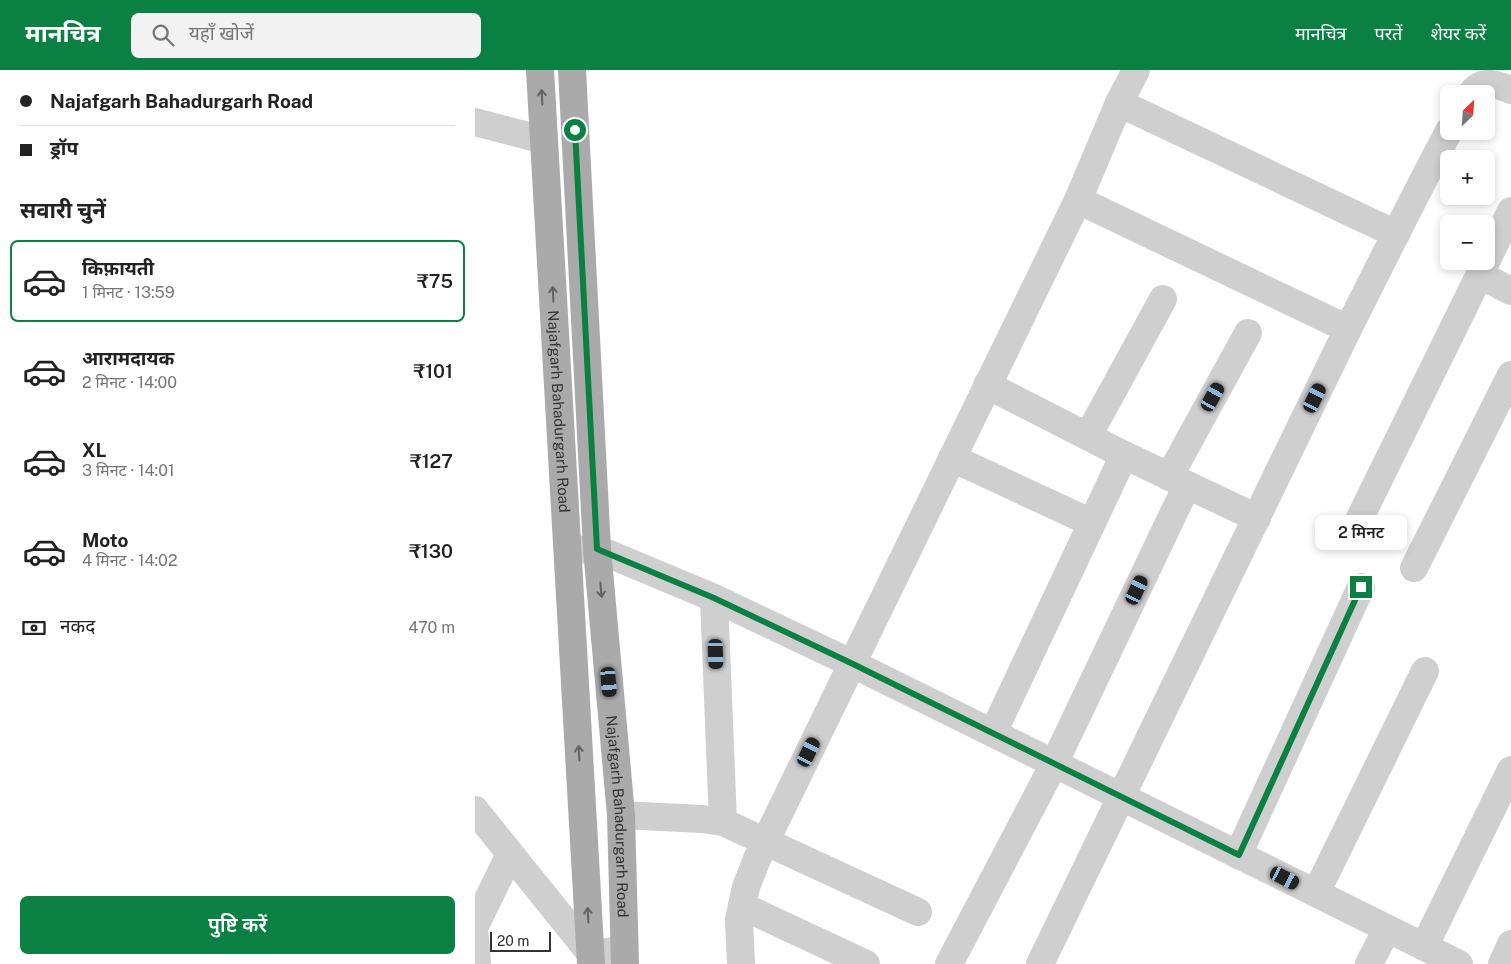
<!DOCTYPE html>
<html lang="hi">
<meta charset="utf-8">
<style>
body{margin:0;font-family:"Public Sans","Noto Sans Devanagari",sans-serif;background:#f2f2f2;color:#222;height:100vh;display:flex;flex-direction:column;font-size:19px;white-space:nowrap}
*{box-sizing:border-box;margin:0}
p{font-size:16px;color:#767676}
.icon{flex:none;width:28px;height:28px;fill:none;stroke:currentColor;stroke-width:2;stroke-linecap:round;stroke-linejoin:round}
.map{position:relative;flex:1;overflow:hidden}
.drawer{display:flex;flex-direction:column;background:#fff;width:475px}
.drawer>*{flex:none}
.banner{display:grid;align-content:center;height:110px;padding:0 20px;background:#fff}
.needle{width:32px;rotate:25deg}
.tools{position:absolute;left:965px;top:15px;display:grid;gap:10px}
.tools a{display:grid;place-items:center;width:55px;height:55px;border-radius:8px;background:#fff;box-shadow:0 2px 8px #0003;font-size:25px}
.scale{position:absolute;left:15px;bottom:12px;width:61px;box-sizing:border-box;padding-left:5px;border:2px solid #323232;border-top:0;font-size:14px;line-height:18px;white-space:nowrap;color:#323232;-webkit-text-stroke:4px #fff;paint-order:stroke}
.end{position:absolute;width:22px;height:22px;margin:-11px;border:6px solid #0b8043;background:#fff;box-shadow:0 0 0 2px #fff}
.from{border-radius:50%}
.bubble{position:absolute;height:35px;border-radius:8px;background:#fff;box-shadow:0 2px 8px #0003;font-size:16px;font-weight:600;line-height:35px;text-align:center}
.car{position:absolute;width:15px;height:30px;margin:-15px -8px;border-radius:6px;box-shadow:0 0 4px 1px #0007;background:linear-gradient(#222 24%,#8ab4d8 0 40%,#222 0 76%,#8ab4d8 0 86%,#222 0)}
.banner b{display:flex;align-items:center;gap:18px;height:48px;font-size:19px}
.banner b+b{border-top:1px solid #e0e0e0}
.banner i{width:12px;height:12px;background:#222}
ul{padding:0;list-style:none}
li{display:flex;align-items:center;gap:15px;height:82px;margin:0 10px 8px;padding:0 10px;border:2px solid transparent;border-radius:8px}
li div{flex:1}
li b{display:block;font-size:19px}
li em{font-style:normal;font-weight:600}
li.selected{border-color:#0b8043}
li>.icon{width:45px;height:45px;stroke-width:1.5}
h2{padding:0 20px;font-size:22px;line-height:60px}
.pay{display:flex;align-items:center;gap:12px;height:55px;padding:0 20px;font-size:19px}
.pay p{margin-inline-start:auto}
.action{display:flex;gap:10px;margin-top:auto;padding:10px 20px}
.action a{flex:1;height:58px;border-radius:8px;background:#0b8043;color:#fff;font-size:20px;font-weight:600;line-height:58px;text-align:center}
header{display:flex;align-items:center;gap:30px;box-sizing:border-box;height:70px;padding:0 25px;background:#0b8043;color:#fff}
header strong{font-size:24px}
nav{display:flex;gap:28px;margin-inline-start:auto;font-size:18px}
.search{width:350px;height:45px;background:#f2f2f2;display:flex;align-items:center;gap:12px;box-sizing:border-box;padding:0 18px;border-radius:8px;color:#767676;font-size:19px}
main{display:flex;flex:1;min-height:0}
.map>svg:first-child{display:block}
.lines{fill:none;stroke-linecap:round;stroke-linejoin:round}
.minor{stroke:#cfcfcf;stroke-width:28}
.major{stroke:#aaa;stroke-width:28}
.oneway{stroke:#626262}
.route{stroke:#0b8043;stroke-width:6}
.labels{text-anchor:middle;dominant-baseline:central;stroke-width:5;stroke-linejoin:round;paint-order:stroke}
.street-label{font-size:15px;fill:#323232;stroke:#fff}
</style>
<header>
<strong>मानचित्र</strong>
<div class="search"><svg class="icon" aria-label="search" viewBox="0 0 24 24"><circle cx="10" cy="10" r="6"/><path d="M15 15l6 6"/></svg>यहाँ खोजें</div>
<nav><a>मानचित्र</a><a>परतें</a><a>शेयर करें</a></nav>
</header>
<main>
<section class="drawer">
<div class="banner">
<b><i class="from"></i>Najafgarh Bahadurgarh Road</b>
<b><i></i>ड्रॉप</b>
</div>
<h2>सवारी चुनें</h2>
<ul>
<li class="selected"><svg class="icon" aria-label="car" viewBox="0 0 24 24"><path d="M5 17H2v-5l4-1 3-4h7l3 4 3 1v5h-3M9 17h6M6 11h13"/><circle cx="7" cy="17" r="2"/><circle cx="17" cy="17" r="2"/></svg><div><b>किफ़ायती</b><p>1 मिनट · 13:59</p></div><em>₹75</em></li>
<li><svg class="icon" aria-label="car" viewBox="0 0 24 24"><path d="M5 17H2v-5l4-1 3-4h7l3 4 3 1v5h-3M9 17h6M6 11h13"/><circle cx="7" cy="17" r="2"/><circle cx="17" cy="17" r="2"/></svg><div><b>आरामदायक</b><p>2 मिनट · 14:00</p></div><em>₹101</em></li>
<li><svg class="icon" aria-label="car" viewBox="0 0 24 24"><path d="M5 17H2v-5l4-1 3-4h7l3 4 3 1v5h-3M9 17h6M6 11h13"/><circle cx="7" cy="17" r="2"/><circle cx="17" cy="17" r="2"/></svg><div><b>XL</b><p>3 मिनट · 14:01</p></div><em>₹127</em></li>
<li><svg class="icon" aria-label="car" viewBox="0 0 24 24"><path d="M5 17H2v-5l4-1 3-4h7l3 4 3 1v5h-3M9 17h6M6 11h13"/><circle cx="7" cy="17" r="2"/><circle cx="17" cy="17" r="2"/></svg><div><b>Moto</b><p>4 मिनट · 14:02</p></div><em>₹130</em></li>
</ul>
<div class="pay"><svg class="icon" aria-label="cash" viewBox="0 0 24 24"><path d="M3 7h18v10H3z"/><circle cx="12" cy="12" r="2"/></svg>नकद<p>470 m</p></div>
<div class="action"><a>पुष्टि करें</a></div>
</section>
<div class="map">
<svg width="1036" height="894" viewBox="0 0 1036 894">
<rect width="100%" height="100%" fill="#fff"/>
<g class="lines">
<!-- minor -->
<g class="minor">
<path d="M996,24C1007,8 1021,14 1036,20"/>
<polyline points="644,33 921,164"/>
<polyline points="0,52 69,70"/>
<polyline points="603,130 873,259"/>
<polyline points="1005,205 1036,221"/>
<polyline points="512,315 649,385 782,448"/>
<polyline points="613,366 688,229"/>
<polyline points="477,388 617,453"/>
<polyline points="694,407 773,263"/>
<polyline points="879,460 1036,141"/>
<polyline points="100,480 122,479 239,528 378,594 984,894"/>
<polyline points="939,498 1036,305"/>
<polyline points="239,528 248,752"/>
<polyline points="518,663 649,385"/>
<polyline points="0,740 116,884 149,880"/>
<polyline points="146,745 227,749 248,752 443,842"/>
<polyline points="763,785 886,517"/>
<polyline points="841,823 950,601"/>
<polyline points="267,836 391,894"/>
<polyline points="0,856 35,784"/>
<polyline points="0,867 2,894"/>
<polyline points="949,877 1036,700"/>
<polyline points="266,894 264,850 271,817 282,789 603,130 644,33 661,0"/>
<polyline points="474,894 579,694 712,415"/>
<path d="M565,894L873,259C906,193 939,127 974,61"/>
<polyline points="894,894 912,859"/>
<polyline points="1027,894 1036,874"/>
</g>
<!-- major -->
<g class="major">
<path id="s1" d="M65,0L116,894"/>
<path id="s2" d="M97,0L122,479L146,745L150,894"/>
</g>
</g>
<!-- one-way arrows -->
<defs><path id="oneway-shaft" d="M-6 0H5M1.5-3L5.5 0L1.5 3" fill="none" stroke-width="1.6" stroke-linecap="round" stroke-linejoin="round" transform="scale(1.25)"/></defs>
<g class="oneway">
<use href="#oneway-shaft" transform="translate(67 27) rotate(-93)"/>
<use href="#oneway-shaft" transform="translate(78 224) rotate(-93)"/>
<use href="#oneway-shaft" transform="translate(126 520) rotate(85)"/>
<use href="#oneway-shaft" transform="translate(104 683) rotate(-93)"/>
<use href="#oneway-shaft" transform="translate(113 845) rotate(-93)"/>
</g>
<g class="lines">
<!-- route -->
<polyline class="route" points="100,60 122,479 239,528 378,594 764,785 886,517"/>
</g>
<g class="labels">
<!-- street labels -->
<g class="street-label">
<text stroke="none"><textPath href="#s1" startOffset="342">Najafgarh Bahadurgarh Road</textPath></text>
<text stroke="none"><textPath href="#s2" startOffset="748">Najafgarh Bahadurgarh Road</textPath></text>
</g>
</g>
</svg>
<div class="tools">
<a><svg class="needle" viewBox="-14 -14 28 28"><path d="M0-13l5 13h-10z" fill="#e53935"/><path d="M0 13l5-13h-10z" fill="#767676"/></svg></a>
<a>+</a>
<a>−</a>
</div>
<div class="scale">20 m</div>
<i class="end from" style="left:100px;top:60px"></i>
<i class="end" style="left:886px;top:517px"></i>
<div class="bubble" style="left:840px;top:445px;width:92px">2 मिनट</div>
<i class="car" style="left:738px;top:327px;rotate:29deg"></i>
<i class="car" style="left:840px;top:328px;rotate:26deg"></i>
<i class="car" style="left:662px;top:520px;rotate:25deg"></i>
<i class="car" style="left:241px;top:584px;rotate:178deg"></i>
<i class="car" style="left:134px;top:612px;rotate:175deg"></i>
<i class="car" style="left:334px;top:682px;rotate:26deg"></i>
<i class="car" style="left:810px;top:808px;rotate:117deg"></i>
</div>
</main>
